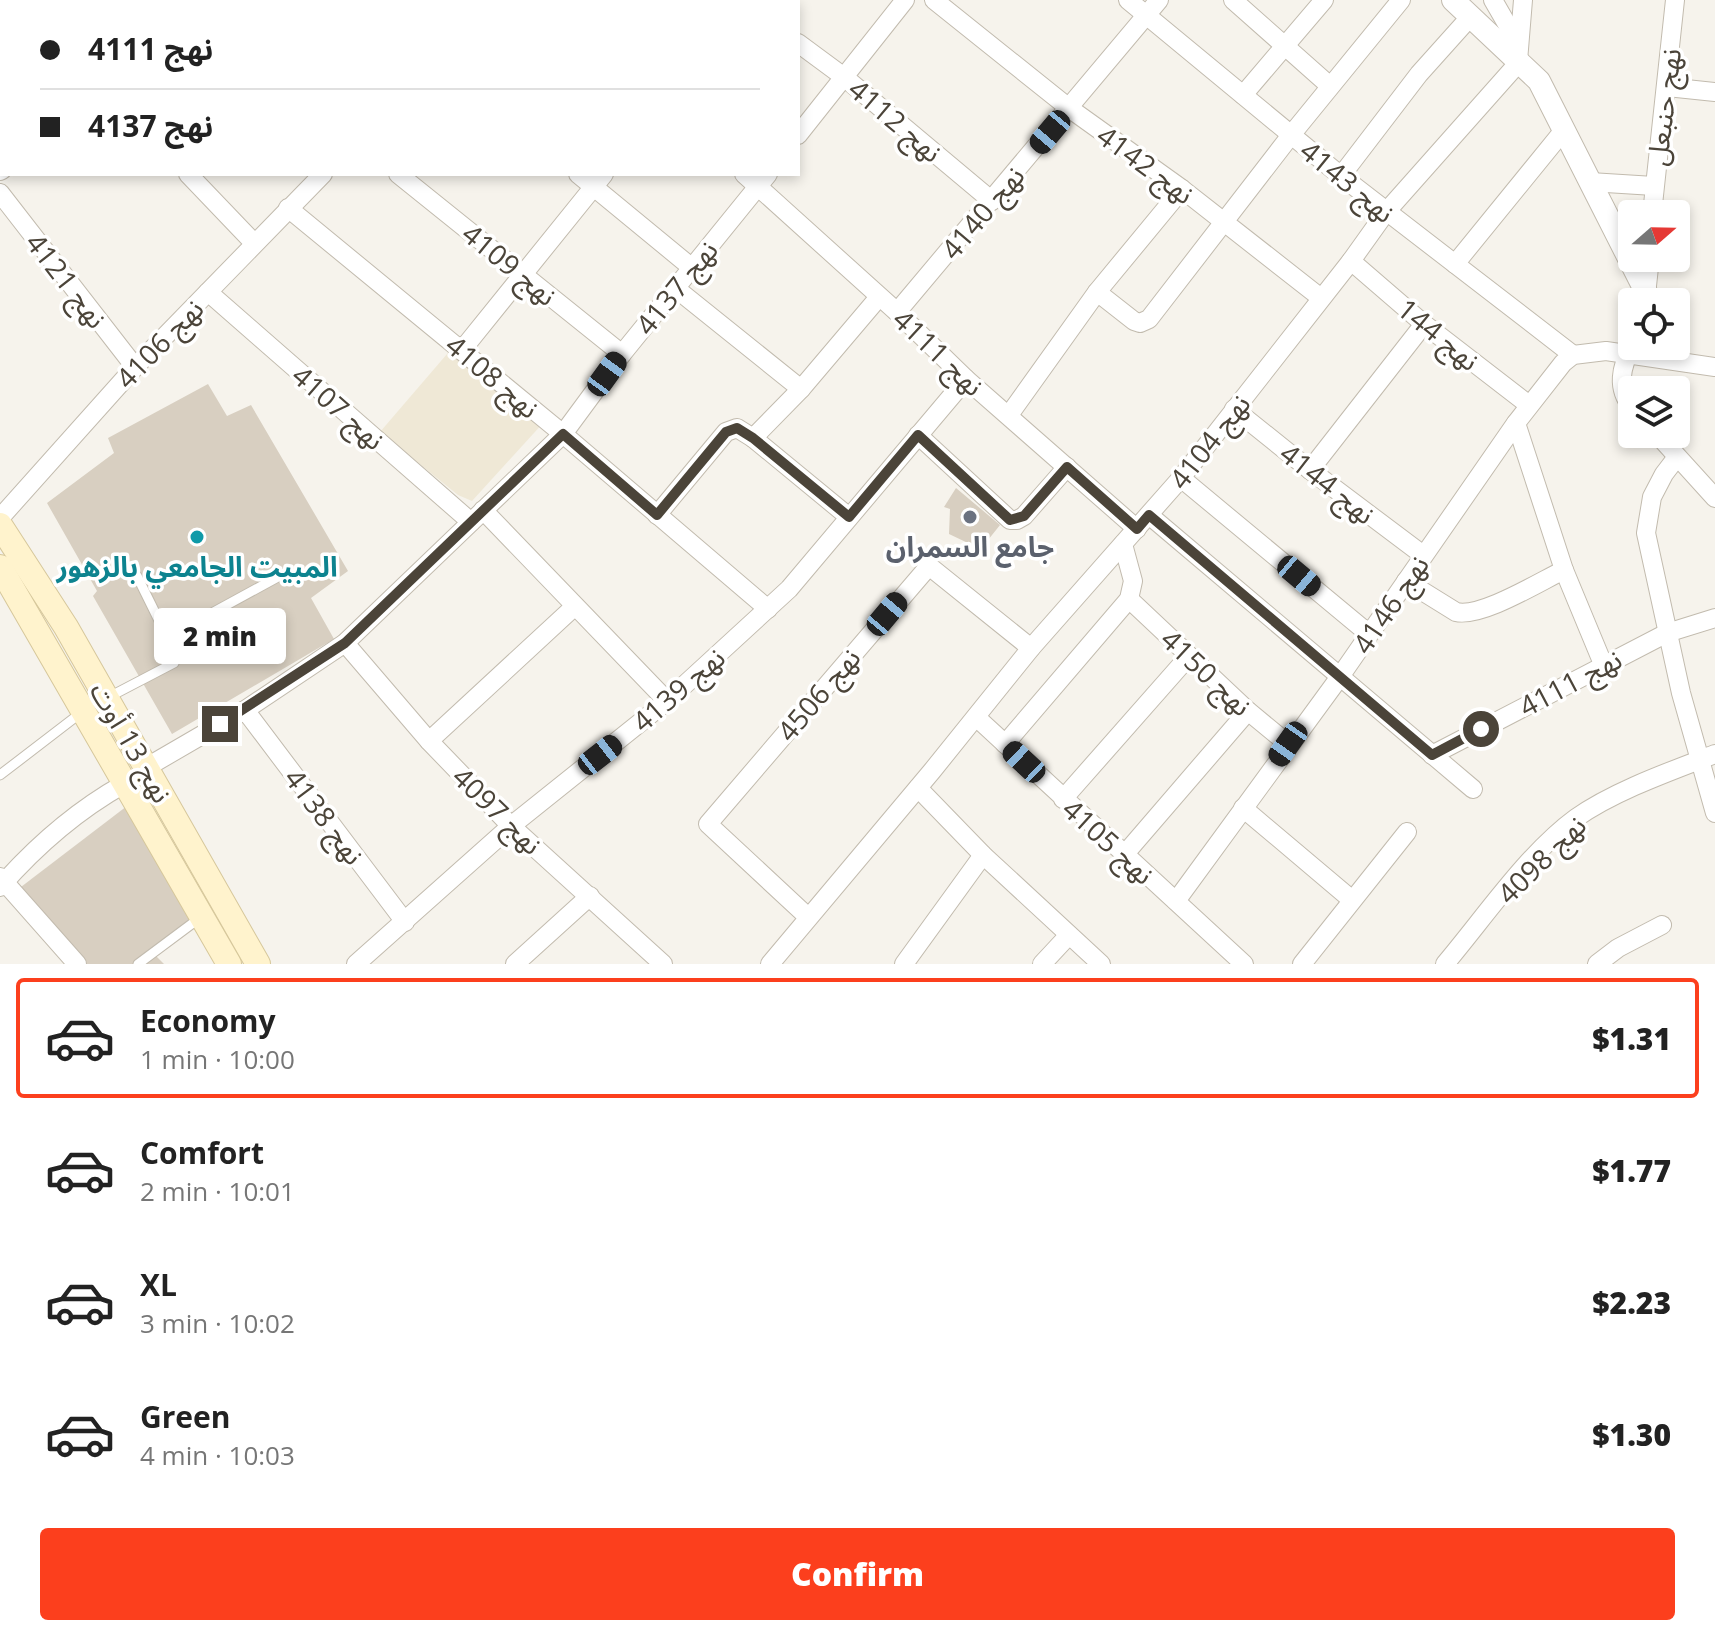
<!DOCTYPE html>
<meta charset="utf-8">
<style>
body{margin:0;font-family:"Open Sans","Noto Sans Arabic",sans-serif;background:#f6f6f6;color:#222;height:100vh;display:flex;flex-direction:column;font-size:30px;white-space:nowrap}
*{box-sizing:border-box;margin:0}
p{font-size:26px;color:#767676}
.icon{flex:none;width:44px;height:44px;fill:none;stroke:currentColor;stroke-width:2;stroke-linecap:round;stroke-linejoin:round}
.map{position:relative;height:964px;overflow:hidden}
.panel{display:flex;flex-direction:column;background:#fff;flex:1}
.panel>*{flex:none}
.hud{position:absolute;left:0px;top:0px;width:800px;height:176px;box-shadow:0 4px 12px #0003;display:grid;align-content:center;height:176px;padding:0 40px;background:#fff}
.needle{width:52px;rotate:70deg}
.controls{position:absolute;left:1618px;top:200px;display:grid;gap:16px}
.controls a{display:grid;place-items:center;width:72px;height:72px;border-radius:8px;background:#fff;box-shadow:0 4px 12px #0003;font-size:40px}
.end{position:absolute;width:36px;height:36px;margin:-18px;border:10px solid #4b4439;background:#fff;box-shadow:0 0 0 4px #fff}
.from{border-radius:50%}
.bubble{position:absolute;height:56px;border-radius:8px;background:#fff;box-shadow:0 4px 12px #0003;font-size:26px;font-weight:800;line-height:56px;text-align:center}
.car{position:absolute;width:24px;height:48px;margin:-24px -12px;border-radius:10px;box-shadow:0 0 6px 2px #0007;background:linear-gradient(#222 24%,#8ab4d8 0 40%,#222 0 76%,#8ab4d8 0 86%,#222 0)}
.hud b{display:flex;align-items:center;gap:28px;height:76px;font-size:30px}
.hud b+b{border-top:2px solid #e0e0e0}
.hud i{width:20px;height:20px;background:#222}
ul{padding:14px 0 0;list-style:none}
li{display:flex;align-items:center;gap:24px;height:120px;margin:0 16px 12px;padding:0 24px;border:4px solid transparent;border-radius:8px}
li div{flex:1}
li b{display:block;font-size:30px}
li em{font-style:normal;font-weight:800}
li.on{border-color:#fc3f1d}
li>.icon{width:72px;height:72px;stroke-width:1.5}
.cta{display:flex;gap:16px;margin-top:auto;padding:16px 40px}
.cta a{flex:1;height:92px;border-radius:8px;background:#fc3f1d;color:#fff;font-size:32px;font-weight:800;line-height:92px;text-align:center}
.map>svg:first-child{display:block}
.education{fill:#efe8d6}
.building{fill:#d8cfc1}
.lines{fill:none;stroke-linecap:round;stroke-linejoin:round}
.service-casing{stroke:#c2bbae;stroke-width:11}
.minor-casing{stroke:#c2bbae;stroke-width:20}
.tertiary-casing{stroke:#c2bbae;stroke-width:24}
.secondary-casing{stroke:#d6c79b;stroke-width:26}
.service{stroke:#fff;stroke-width:9}
.minor{stroke:#fff;stroke-width:18}
.tertiary{stroke:#fff;stroke-width:22}
.secondary{stroke:#fff3cd;stroke-width:24}
.route{stroke:#4b4439;stroke-width:10}
.worship-dot{fill:#6b7280;stroke:#fff;stroke-width:3}
.culture-dot{fill:#0f9aa8;stroke:#fff;stroke-width:3}
.labels{text-anchor:middle;dominant-baseline:central;stroke-width:7;stroke-linejoin:round;paint-order:stroke}
.street-label{font-size:28px;fill:#4b4439;stroke:#fff}
.worship-label{font-size:28px;font-weight:bold;fill:#5b616d;stroke:#fff}
.culture-label{font-size:28px;font-weight:bold;fill:#0d838f;stroke:#fff}
</style>
<div class="map">
<svg width="1715" height="964" viewBox="0 0 1715 964">
<rect width="100%" height="100%" fill="#f6f3ec"/>
<!-- education -->
<polygon class="education" points="453,347 544,422 472,501 458,495 380,432"/>
<!-- building -->
<g class="building">
<polygon points="208,384 227,416 251,405 348,571 311,598 334,639 172,734 93,596 97,591 47,503 114,453 108,438"/>
<polygon points="956,488 1000,525 988,540 978,533 977,541 970,544 949,534 950,509 944,507"/>
<polygon points="127,806 189,920 134,964 84,964 17,890"/>
<polygon points="155,955 164,964 143,964"/>
</g>
<g class="lines">
<!-- service casing -->
<g class="service-casing">
<g id="service">
<polyline points="168,637 287,572"/>
<polyline points="107,698 174,663 177,657 137,576"/>
<polyline points="0,775 82,712"/>
<polyline points="138,964 201,917"/>
</g>
</g>
<!-- minor casing -->
<g class="minor-casing">
<g id="minor">
<polyline points="369,0 369,2"/>
<polyline points="547,0 549,2"/>
<polyline points="737,0 740,2"/>
<polyline points="934,0 1069,108 1182,189 1321,298"/>
<polyline points="1128,0 1341,176 1573,355"/>
<polyline points="1233,0 1330,86"/>
<polyline points="1493,0 1519,45"/>
<polyline points="35,2 37,0"/>
<polyline points="174,2 176,0"/>
<polyline points="499,2 501,0"/>
<polyline points="0,36 2,34"/>
<polyline points="798,43 844,77 992,201"/>
<polyline points="1667,87 1715,92"/>
<polyline points="1243,95 1324,0"/>
<polyline points="798,135 905,0"/>
<polyline points="0,171 2,170"/>
<polyline points="188,174 254,243"/>
<polyline points="398,174 622,354"/>
<polyline points="578,174 691,267"/>
<polyline points="744,174 897,312 966,379 1137,529"/>
<polyline points="1341,176 1419,74 1471,16"/>
<polyline points="1590,182 1654,186"/>
<polyline points="0,193 135,367"/>
<polyline points="288,208 563,434 768,609"/>
<polyline points="1652,214 1675,0"/>
<polyline points="1351,261 1424,324 1529,405"/>
<polyline points="1455,264 1564,130"/>
<polyline points="674,287 801,389"/>
<polyline points="208,292 471,522"/>
<polyline points="1097,292 1134,321 1140,323 1149,319 1291,135 1401,0"/>
<polyline points="1646,295 1650,258"/>
<polyline points="897,312 1159,0"/>
<polyline points="462,350 604,174"/>
<path d="M1632,407C1616,388 1621,367 1632,346"/>
<polyline points="1234,409 1310,470 1423,555"/>
<polyline points="1009,415 1097,292 1182,189"/>
<polyline points="1657,434 1715,498"/>
<polyline points="918,435 1010,520 1017,520 1024,516 1067,467"/>
<polyline points="753,438 849,517"/>
<polyline points="1677,457 1664,474 1652,497 1646,533 1681,693 1715,813"/>
<polyline points="1310,470 1424,324"/>
<polyline points="1181,478 1369,634"/>
<polyline points="483,510 667,701"/>
<polyline points="657,515 726,432 737,428 753,438 801,389 879,297"/>
<polyline points="1149,515 1473,789"/>
<polyline points="0,518 135,367 323,174"/>
<polyline points="1564,570 1603,664"/>
<path d="M1406,581L1456,612C1481,618 1539,582 1564,570L1516,423"/>
<polyline points="1129,599 1248,711 1288,744"/>
<polyline points="345,643 429,741 511,826 663,964"/>
<polyline points="245,710 405,922"/>
<polyline points="976,717 1244,964"/>
<polyline points="429,741 574,607"/>
<polyline points="1005,744 1129,599 1133,581 1123,544"/>
<polyline points="1432,755 1667,633 1715,618"/>
<polyline points="147,767 245,710 345,643 563,434 622,354 768,174"/>
<polyline points="918,788 983,855 1101,964"/>
<polyline points="1063,799 1189,656"/>
<polyline points="1243,808 1352,900"/>
<polyline points="1124,855 1248,711"/>
<polyline points="0,877 77,964"/>
<path d="M0,887C36,846 76,811 124,784"/>
<polyline points="1176,901 1339,678 1516,423 1563,363 1573,355 1606,351 1715,367"/>
<polyline points="808,917 708,824 929,566 1031,648"/>
<polyline points="356,964 511,826 667,701 789,589 966,379"/>
<polyline points="515,964 590,896"/>
<polyline points="770,964 932,771 1031,648 1181,478 1351,261 1386,212 1513,69 1518,61 1523,0"/>
<polyline points="904,964 983,855"/>
<polyline points="1042,964 1069,935"/>
<polyline points="1302,964 1407,832"/>
<path d="M1445,964C1484,918 1528,853 1576,818C1614,791 1671,771 1715,754"/>
<polyline points="1597,964 1618,948 1662,925"/>
</g>
</g>
<!-- tertiary casing -->
<g class="tertiary-casing">
<polyline id="tertiary" points="1453,0 1539,81 1646,292"/>
</g>
<!-- secondary casing -->
<g class="secondary-casing">
<g id="secondary">
<polyline points="0,525 66,627 258,964"/>
<polyline points="0,567 229,964"/>
</g>
</g>
<!-- service -->
<use href="#service" class="service"/>
<!-- minor -->
<use href="#minor" class="minor"/>
<!-- tertiary -->
<use href="#tertiary" class="tertiary"/>
<!-- secondary -->
<use href="#secondary" class="secondary"/>
</g>
<g class="lines">
<!-- route -->
<polyline class="route" points="220,724 345,643 563,434 657,515 726,432 737,428 753,438 849,517 918,435 1010,520 1024,516 1067,467 1137,529 1149,515 1432,755 1481,729"/>
</g>
<!-- markers -->
<circle class="worship-dot" cx="970" cy="517" r="8"/>
<circle class="culture-dot" cx="197" cy="537" r="8"/>
<g class="labels">
<!-- street labels -->
<g class="street-label">
<text transform="translate(1663 107) rotate(-83)">نهج حنبعل</text>
<text transform="translate(896 120) rotate(40)">نهج 4112</text>
<text transform="translate(1146 164) rotate(36)">نهج 4142</text>
<text transform="translate(1348 181) rotate(39)">نهج 4143</text>
<text transform="translate(982 212) rotate(-50)">نهج 4140</text>
<text transform="translate(510 264) rotate(39)">نهج 4109</text>
<text transform="translate(67 280) rotate(52)">نهج 4121</text>
<text transform="translate(676 287) rotate(-51)">نهج 4137</text>
<text transform="translate(1439 334) rotate(39)">نهج 144</text>
<text transform="translate(159 343) rotate(-46)">نهج 4106</text>
<text transform="translate(939 352) rotate(43)">نهج 4111</text>
<text transform="translate(493 376) rotate(40)">نهج 4108</text>
<text transform="translate(339 407) rotate(41)">نهج 4107</text>
<text transform="translate(1209 441) rotate(-52)">نهج 4104</text>
<text transform="translate(1328 483) rotate(38)">نهج 4144</text>
<text transform="translate(1390 604) rotate(-56)">نهج 4146</text>
<text transform="translate(1207 672) rotate(43)">نهج 4150</text>
<text transform="translate(1570 682) rotate(-28)">نهج 4111</text>
<text transform="translate(678 689) rotate(-41)">نهج 4139</text>
<text transform="translate(818 694) rotate(-50)">نهج 4506</text>
<text transform="translate(132 742) rotate(60)">نهج 13 أوت</text>
<text transform="translate(498 810) rotate(44)">نهج 4097</text>
<text transform="translate(325 816) rotate(53)">نهج 4138</text>
<text transform="translate(1109 841) rotate(42)">نهج 4105</text>
<text transform="translate(1541 859) rotate(-45)">نهج 4098</text>
</g>
<!-- worship labels -->
<g class="worship-label">
<text x="970" y="546">جامع السمران</text>
</g>
<!-- culture labels -->
<g class="culture-label">
<text x="197" y="566">المبيت الجامعي بالزهور</text>
</g>
</g>
</svg>
<div class="controls">
<a><svg class="needle" viewBox="-14 -14 28 28"><path d="M0-13l5 13h-10z" fill="#e53935"/><path d="M0 13l5-13h-10z" fill="#767676"/></svg></a>
<a><svg class="icon" aria-label="locate" viewBox="0 0 24 24"><circle cx="12" cy="12" r="6"/><path d="M12 2v4M12 18v4M2 12h4M18 12h4"/></svg></a>
<a><svg class="icon" aria-label="layers" viewBox="0 0 24 24"><path d="M12 4l9 5-9 5-9-5zM3 14l9 5 9-5"/></svg></a>
</div>
<i class="end from" style="left:1481px;top:729px"></i>
<i class="end" style="left:220px;top:724px"></i>
<div class="bubble" style="left:154px;top:608px;width:132px">2 min</div>
<i class="car" style="left:1050px;top:132px;rotate:220deg"></i>
<i class="car" style="left:607px;top:374px;rotate:36deg"></i>
<i class="car" style="left:1299px;top:576px;rotate:130deg"></i>
<i class="car" style="left:887px;top:614px;rotate:40deg"></i>
<i class="car" style="left:1288px;top:744px;rotate:215deg"></i>
<i class="car" style="left:600px;top:755px;rotate:52deg"></i>
<i class="car" style="left:1024px;top:762px;rotate:313deg"></i>
<div class="hud">
<b><i class="from"></i>نهج 4111</b>
<b><i></i>نهج 4137</b>
</div>
</div>
<section class="panel">
<ul>
<li class="on"><svg class="icon" aria-label="car" viewBox="0 0 24 24"><path d="M5 17H2v-5l4-1 3-4h7l3 4 3 1v5h-3M9 17h6M6 11h13"/><circle cx="7" cy="17" r="2"/><circle cx="17" cy="17" r="2"/></svg><div><b>Economy</b><p>1 min · 10:00</p></div><em>$1.31</em></li>
<li><svg class="icon" aria-label="car" viewBox="0 0 24 24"><path d="M5 17H2v-5l4-1 3-4h7l3 4 3 1v5h-3M9 17h6M6 11h13"/><circle cx="7" cy="17" r="2"/><circle cx="17" cy="17" r="2"/></svg><div><b>Comfort</b><p>2 min · 10:01</p></div><em>$1.77</em></li>
<li><svg class="icon" aria-label="car" viewBox="0 0 24 24"><path d="M5 17H2v-5l4-1 3-4h7l3 4 3 1v5h-3M9 17h6M6 11h13"/><circle cx="7" cy="17" r="2"/><circle cx="17" cy="17" r="2"/></svg><div><b>XL</b><p>3 min · 10:02</p></div><em>$2.23</em></li>
<li><svg class="icon" aria-label="car" viewBox="0 0 24 24"><path d="M5 17H2v-5l4-1 3-4h7l3 4 3 1v5h-3M9 17h6M6 11h13"/><circle cx="7" cy="17" r="2"/><circle cx="17" cy="17" r="2"/></svg><div><b>Green</b><p>4 min · 10:03</p></div><em>$1.30</em></li>
</ul>
<div class="cta"><a>Confirm</a></div>
</section>
